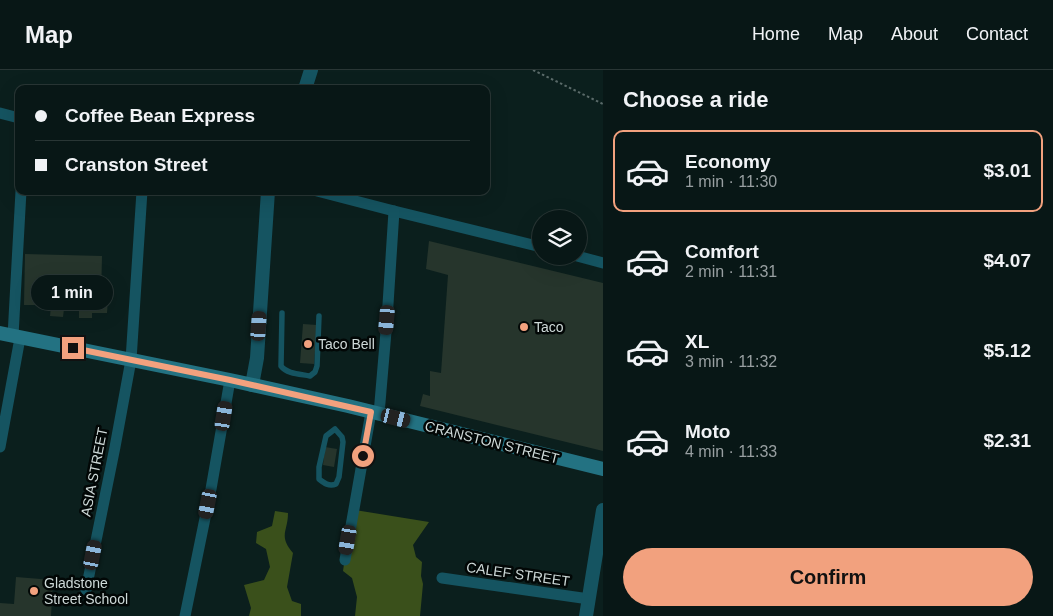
<!DOCTYPE html>
<meta charset="utf-8">
<style>
body{margin:0;font-family:Arial,sans-serif;background:#11201f;color:#f1f3f6;height:100vh;display:flex;flex-direction:column;font-size:19px;white-space:nowrap}
*{box-sizing:border-box;margin:0}
p{font-size:16px;color:#989fa1}
.icon{flex:none;width:28px;height:28px;fill:none;stroke:currentColor;stroke-width:2;stroke-linecap:round;stroke-linejoin:round}
.map{position:relative;flex:1;overflow:hidden}
.panel{display:flex;flex-direction:column;background:#081716;width:450px}
.panel>*{flex:none}
.banner{position:absolute;left:15px;top:15px;width:475px;height:110px;border-radius:10px;box-shadow:0 5px 20px #0002,0 0 0 1px #293635;display:grid;align-content:center;height:110px;padding:0 20px;background:#081716}
.tools{position:absolute;left:532px;top:140px;display:grid;gap:10px}
.tools a{display:grid;place-items:center;width:55px;height:55px;border-radius:50%;background:#081716;box-shadow:0 5px 20px #0002,0 0 0 1px #293635;font-size:25px}
.end{position:absolute;width:22px;height:22px;margin:-11px;border:6px solid #f2a17e;background:#111;box-shadow:0 0 0 2px #111}
.from{border-radius:50%}
.bubble{position:absolute;height:35px;border-radius:18px;background:#081716;box-shadow:0 5px 20px #0002,0 0 0 1px #293635;font-size:16px;font-weight:700;line-height:35px;text-align:center}
.car{position:absolute;width:15px;height:30px;margin:-15px -8px;border-radius:6px;box-shadow:0 0 4px 1px #0007;background:linear-gradient(#222 24%,#8ab4d8 0 40%,#222 0 76%,#8ab4d8 0 86%,#222 0)}
.banner b{display:flex;align-items:center;gap:18px;height:48px;font-size:19px}
.banner b+b{border-top:1px solid #293635}
.banner i{width:12px;height:12px;background:#f1f3f6}
ul{padding:0;list-style:none}
li{display:flex;align-items:center;gap:15px;height:82px;margin:0 10px 8px;padding:0 10px;border:2px solid transparent;border-radius:10px}
li div{flex:1}
li b{display:block;font-size:19px}
li em{font-style:normal;font-weight:700}
li.on{border-color:#f2a17e}
li>.icon{width:45px;height:45px;stroke-width:1.5}
h2{padding:0 20px;font-size:22px;line-height:60px}
.cta{display:flex;gap:10px;margin-top:auto;padding:10px 20px}
.cta a{flex:1;height:58px;border-radius:30px;background:#f2a17e;color:#111;font-size:20px;font-weight:700;line-height:58px;text-align:center}
header{display:flex;align-items:center;gap:30px;box-sizing:border-box;height:70px;padding:0 25px;background:#081716;border-bottom:1px solid #293635}
header strong{font-size:24px}
nav{display:flex;gap:28px;margin-inline-start:auto;font-size:18px}
main{display:flex;flex:1;min-height:0}
.map>svg:first-child{display:block}
.forest{fill:#3a501b}
.building{fill:#26352c}
.lines{fill:none;stroke-linecap:round;stroke-linejoin:round}
.path{stroke:#5a6a69;stroke-width:2;stroke-dasharray:2.5 2.5;stroke-linecap:butt}
.service{stroke:#155461;stroke-width:5.5}
.minor{stroke:#155461;stroke-width:11}
.tertiary{stroke:#155461;stroke-width:14}
.secondary{stroke:#237282;stroke-width:14}
.route{stroke:#f2a17e;stroke-width:6}
.poi-dot{fill:#f2a17e;stroke:#020706;stroke-width:2}
.labels{text-anchor:middle;dominant-baseline:central;stroke-width:5;stroke-linejoin:round;paint-order:stroke}
.poi-label{font-size:14px;fill:#ced9d8;stroke:#020706;text-anchor:start}
.street-label{font-size:14px;fill:#ced9d8;stroke:#020706}
</style>
<header>
<strong>Map</strong>
<nav><a>Home</a><a>Map</a><a>About</a><a>Contact</a></nav>
</header>
<main>
<div class="map">
<svg width="603" height="546" viewBox="0 0 603 546">
<rect width="100%" height="100%" fill="#0b1f1d"/>
<!-- forest -->
<g class="forest">
<polygon points="355,440 429,452 413,475 416,487 422,492 421,506 423,514 420,546 355,546 357,527 352,508 343,501 348,467"/>
<path d="M275,441L288,443C288,462 278,465 293,483L287,517L292,531L301,534V546H249L251,538L244,515L264,510L270,497L266,479L256,473L257,462L272,456Z"/>
</g>
<!-- building -->
<g class="building">
<polygon points="429,171 603,213 603,381 420,336 423,324 430,326 430,301 441,303 448,205 426,199"/>
<polygon points="25,184 102,186 101,229 108,229 107,243 92,243 92,248 79,248 79,240 64,239 63,247 50,246 51,235 24,235"/>
<polygon points="303,254 317,255 314,294 300,293"/>
<polygon points="325,377 337,379 334,397 323,395"/>
<polygon points="16,507 53,510 51,546 0,546 0,533 14,534"/>
</g>
<g class="lines">
<!-- path -->
<polyline class="path" points="533,0 603,34"/>
<!-- service -->
<g class="service">
<polyline points="174,123 175,121"/>
<path d="M282,243L281,296C287,304 300,304 310,306L315,302L317,296L319,246"/>
<path d="M335,359L342,367L343,372L339,407L336,414C329,417 324,413 319,409V397L326,366Z"/>
</g>
<!-- minor -->
<g class="minor">
<polyline points="0,43 19,48"/>
<polyline points="317,121 394,141 541,177"/>
<polyline points="577,186 603,193"/>
<polyline points="13,266 21,121"/>
<polyline points="379,344 387,250 394,141"/>
<polyline points="0,377 20,268"/>
<polyline points="345,490 371,342"/>
<polyline points="442,508 589,529"/>
<polyline points="86,520 115,377 131,290 142,121"/>
<polyline points="185,546 211,419 230,310"/>
</g>
<!-- tertiary -->
<g class="tertiary">
<polyline points="305,19 311,0"/>
<polyline points="252,315 257,288 268,121"/>
<polyline points="586,546 603,440"/>
</g>
<!-- secondary -->
<polyline class="secondary" points="0,263 230,310 348,336 603,399"/>
</g>
<g class="lines">
<!-- route -->
<polyline class="route" points="73,278 230,310 371,342 363,386"/>
</g>
<!-- markers -->
<g class="poi-dot">
<circle cx="524" cy="257" r="5"/>
<circle cx="308" cy="274" r="5"/>
<circle cx="34" cy="521" r="5"/>
</g>
<g class="labels">
<!-- poi labels -->
<g class="poi-label">
<text x="534" y="257">Taco</text>
<text x="318" y="274">Taco Bell</text>
<text x="44" y="513">Gladstone<tspan x="44" dy="16">Street School</tspan></text>
</g>
<!-- street labels -->
<g class="street-label">
<text transform="translate(492 372) rotate(14)">CRANSTON STREET</text>
<text transform="translate(94 402) rotate(-79)">ASIA STREET</text>
<text transform="translate(518 504) rotate(8)">CALEF STREET</text>
</g>
</g>
</svg>
<div class="tools">
<a><svg class="icon" aria-label="layers" viewBox="0 0 24 24"><path d="M12 4l9 5-9 5-9-5zM3 14l9 5 9-5"/></svg></a>
</div>
<i class="end from" style="left:363px;top:386px"></i>
<i class="end" style="left:73px;top:278px"></i>
<div class="bubble" style="left:31px;top:205px;width:82px">1 min</div>
<i class="car" style="left:387px;top:250px;rotate:185deg"></i>
<i class="car" style="left:259px;top:256px;rotate:4deg"></i>
<i class="car" style="left:224px;top:346px;rotate:9deg"></i>
<i class="car" style="left:396px;top:348px;rotate:104deg"></i>
<i class="car" style="left:208px;top:434px;rotate:191deg"></i>
<i class="car" style="left:348px;top:470px;rotate:190deg"></i>
<i class="car" style="left:93px;top:485px;rotate:11deg"></i>
<div class="banner">
<b><i class="from"></i>Coffee Bean Express</b>
<b><i></i>Cranston Street</b>
</div>
</div>
<section class="panel">
<h2>Choose a ride</h2>
<ul>
<li class="on"><svg class="icon" aria-label="car" viewBox="0 0 24 24"><path d="M5 17H2v-5l4-1 3-4h7l3 4 3 1v5h-3M9 17h6M6 11h13"/><circle cx="7" cy="17" r="2"/><circle cx="17" cy="17" r="2"/></svg><div><b>Economy</b><p>1 min · 11:30</p></div><em>$3.01</em></li>
<li><svg class="icon" aria-label="car" viewBox="0 0 24 24"><path d="M5 17H2v-5l4-1 3-4h7l3 4 3 1v5h-3M9 17h6M6 11h13"/><circle cx="7" cy="17" r="2"/><circle cx="17" cy="17" r="2"/></svg><div><b>Comfort</b><p>2 min · 11:31</p></div><em>$4.07</em></li>
<li><svg class="icon" aria-label="car" viewBox="0 0 24 24"><path d="M5 17H2v-5l4-1 3-4h7l3 4 3 1v5h-3M9 17h6M6 11h13"/><circle cx="7" cy="17" r="2"/><circle cx="17" cy="17" r="2"/></svg><div><b>XL</b><p>3 min · 11:32</p></div><em>$5.12</em></li>
<li><svg class="icon" aria-label="car" viewBox="0 0 24 24"><path d="M5 17H2v-5l4-1 3-4h7l3 4 3 1v5h-3M9 17h6M6 11h13"/><circle cx="7" cy="17" r="2"/><circle cx="17" cy="17" r="2"/></svg><div><b>Moto</b><p>4 min · 11:33</p></div><em>$2.31</em></li>
</ul>
<div class="cta"><a>Confirm</a></div>
</section>
</main>
